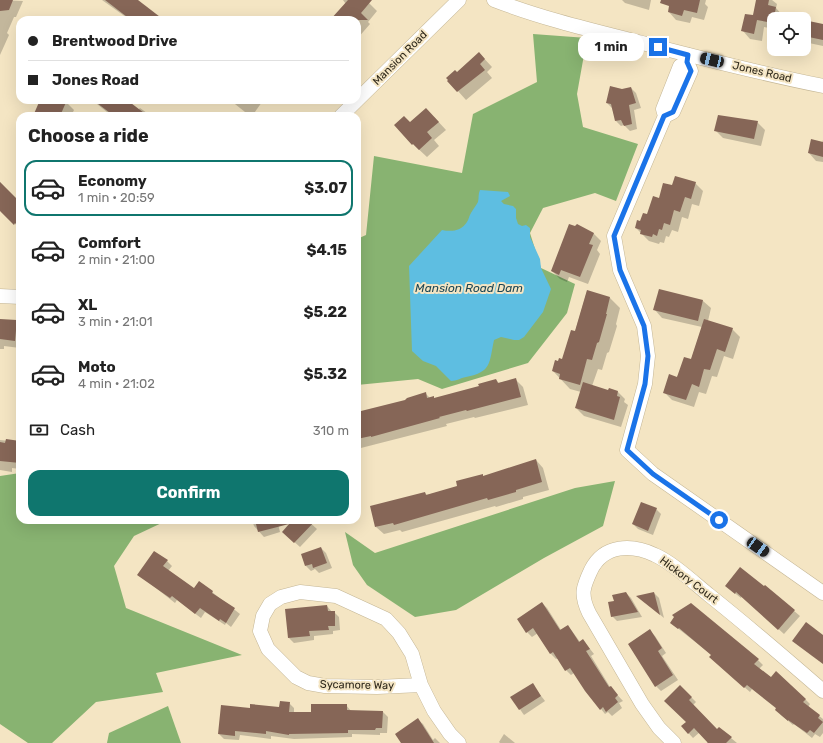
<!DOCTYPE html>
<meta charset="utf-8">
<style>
body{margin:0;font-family:Rubik,sans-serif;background:#f6f6f6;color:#222;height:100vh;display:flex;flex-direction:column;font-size:15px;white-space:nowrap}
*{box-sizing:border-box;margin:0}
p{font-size:13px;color:#767676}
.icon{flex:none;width:22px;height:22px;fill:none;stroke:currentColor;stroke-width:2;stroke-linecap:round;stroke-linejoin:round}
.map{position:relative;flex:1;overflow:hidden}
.drawer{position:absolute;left:16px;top:112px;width:345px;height:412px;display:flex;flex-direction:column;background:#fff;border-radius:12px;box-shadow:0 4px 16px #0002}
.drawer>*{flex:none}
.banner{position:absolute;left:16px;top:16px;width:345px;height:88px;border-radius:12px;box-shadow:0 4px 16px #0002;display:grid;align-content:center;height:88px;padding:0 12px;background:#fff}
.buttons{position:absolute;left:767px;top:12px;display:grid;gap:8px}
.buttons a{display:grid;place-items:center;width:44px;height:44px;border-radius:8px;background:#fff;box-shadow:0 4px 16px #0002;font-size:20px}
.end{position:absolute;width:18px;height:18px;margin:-9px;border:5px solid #1a73e8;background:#fff;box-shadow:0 0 0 2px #fff}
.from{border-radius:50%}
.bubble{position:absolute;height:28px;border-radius:12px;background:#fff;box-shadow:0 4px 16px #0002;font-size:13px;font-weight:700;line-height:28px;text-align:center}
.car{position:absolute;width:12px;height:24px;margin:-12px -6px;border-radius:5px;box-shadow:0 0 3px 1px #0007;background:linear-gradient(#222 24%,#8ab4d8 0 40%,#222 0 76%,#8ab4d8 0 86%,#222 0)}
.banner b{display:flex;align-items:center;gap:14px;height:38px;font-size:15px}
.banner b+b{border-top:1px solid #e0e0e0}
.banner i{width:10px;height:10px;background:#222}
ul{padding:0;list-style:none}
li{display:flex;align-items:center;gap:12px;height:56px;margin:0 8px 6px;padding:0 4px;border:2px solid transparent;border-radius:12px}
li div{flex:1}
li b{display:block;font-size:15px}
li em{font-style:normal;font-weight:700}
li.selected{border-color:#0f766e}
li>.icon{width:36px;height:36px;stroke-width:1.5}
h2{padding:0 12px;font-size:18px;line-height:48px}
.pay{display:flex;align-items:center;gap:10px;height:44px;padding:0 12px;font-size:15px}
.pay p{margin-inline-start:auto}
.action{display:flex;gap:8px;margin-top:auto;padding:8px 12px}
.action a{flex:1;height:46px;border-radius:12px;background:#0f766e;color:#fff;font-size:16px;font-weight:700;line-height:46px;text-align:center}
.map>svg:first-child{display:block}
.forest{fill:#88b371}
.water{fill:#5ebee1}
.shadow{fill:#0003}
.building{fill:#866657}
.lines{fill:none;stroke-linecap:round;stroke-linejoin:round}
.minor-casing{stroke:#c4b695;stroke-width:15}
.minor{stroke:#fff;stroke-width:14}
.route{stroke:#1a73e8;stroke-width:5}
.labels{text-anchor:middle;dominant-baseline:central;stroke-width:4;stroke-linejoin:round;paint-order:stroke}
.street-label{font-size:11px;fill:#2d271a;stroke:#f4e5c3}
.water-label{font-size:12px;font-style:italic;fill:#1a4554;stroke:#f4e5c3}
</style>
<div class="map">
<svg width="823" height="743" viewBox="0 0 823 743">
<rect width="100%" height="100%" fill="#f4e5c3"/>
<!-- forest -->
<g class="forest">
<polygon points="533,34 587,38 577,94 583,127 638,144 616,201 595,193 543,208 530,233 541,268 575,284 567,313 528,363 442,389 418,379 357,385 357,239 366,235 374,156 462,173 473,114 537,82"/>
<polygon points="20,473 20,520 168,520 134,536 114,566 126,608 242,655 156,673 163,692 96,702 52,743 28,743 0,724 0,476"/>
<polygon points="615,481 603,526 544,558 456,610 415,617 367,585 353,565 345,532 375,553 575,488"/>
<polygon points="168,706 181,743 107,743 109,733"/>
</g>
<!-- water -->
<path class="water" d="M480,190L508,192L510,196L501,201L504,204L513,206L516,209V218L518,224L522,226L526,225L530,228V237L540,259L541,268L551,289L543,312L524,337L519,340H514L501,337L494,340C489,363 492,372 466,377C460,378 457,381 451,381L436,366L423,361L412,351L409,266L442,230C452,232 461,231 467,222C469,219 469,216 471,213C473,209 476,206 478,202C479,198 478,194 480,190Z"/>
<!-- shadow -->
<g class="shadow">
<polygon points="0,0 23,1 16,17 14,17 7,33 9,35 0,55"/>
<polygon points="102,0 135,0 163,20 130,20"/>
<polygon points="343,0 366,0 377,11 368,22 370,24 357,39 357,20"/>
<polygon points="622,0 651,0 649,10 625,3"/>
<polygon points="672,0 706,0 705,4 708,7 704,20 692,17 690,23 676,20 669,12"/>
<polygon points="757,0 772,0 777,4 776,8 783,16 783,19 774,19 774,29 764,27 762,41 750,39 743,31 753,17"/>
<polygon points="804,21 823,25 823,46 809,43 804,38"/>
<polygon points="479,53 492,67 487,72 492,78 466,100 449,81"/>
<polygon points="631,88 636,93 641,108 634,110 637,129 630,131 624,125 621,126 616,121 612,108 607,103 622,90"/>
<polygon points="41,100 61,100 66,102 74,110 71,116 34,116"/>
<polygon points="92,100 125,100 138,110 140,108 151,116 112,116"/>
<polygon points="230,100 260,100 262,102 252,116 250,116"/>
<polygon points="434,117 446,130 434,140 439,146 427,157 413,144 395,125 410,123"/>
<polygon points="757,122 765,130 761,146 723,138 715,130"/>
<polygon points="823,140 823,162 816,161 809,153 822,143"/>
<polygon points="0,182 20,203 20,229 0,208"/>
<polygon points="695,183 703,191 699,206 692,204 688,219 682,217 678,232 672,230 669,237 666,236 664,243 660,242 659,244 649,241 636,228 648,215 660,199 672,187"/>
<polygon points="593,233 601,241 597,250 600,254 588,284 569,277 567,282 560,279 552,271"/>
<polygon points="659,290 703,301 711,308 708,321 732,329 740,337 733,359 724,356 717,377 712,376 706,394 699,392 694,407 672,400 664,392 691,360 702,327 662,318 655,310"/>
<polygon points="587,291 610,298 620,308 616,324 617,326 609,352 607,353 602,370 598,369 592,386 609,391 618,392 625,399 624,402 628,405 621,427 584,416 576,408 581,392 570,389 553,371 558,362 563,360 575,332"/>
<polygon points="0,320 20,322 20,348 4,346 4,349 0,349"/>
<polygon points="515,379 523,387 528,405 475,418 474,417 446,424 447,426 357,449 357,419 426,394 430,398 433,397 435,399 480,387 496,380 499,383"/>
<polygon points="0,440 20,442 20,469 12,468 12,472 0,470"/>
<polygon points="536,460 543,468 549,490 523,497 523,499 496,507 495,506 402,532 400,530 384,534 376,527 425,493 427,495 458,487 482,475 484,477"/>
<polygon points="656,509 661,514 653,535 638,529 633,524"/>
<polygon points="252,520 277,520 280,532 264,537 254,526"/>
<polygon points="294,520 307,520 317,529 300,547 283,532"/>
<polygon points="321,548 326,553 332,568 319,573 315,569 311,571 306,566"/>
<polygon points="167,561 172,566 168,571 194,589 212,592 240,614 231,627 226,623 225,625 205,612 201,618 177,600 175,603 138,574"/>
<polygon points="732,591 787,605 800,616 784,634 742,596 741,598"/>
<polygon points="626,593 631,598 642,617 617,621 612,616 615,602"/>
<polygon points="654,593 659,598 664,618 642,600"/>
<polygon points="542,603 547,608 561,630 567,626 572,631 580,642 583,640 594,654 591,656 610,687 623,701 619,703 622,708 612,716 608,712 605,714 601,709 574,673 571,675 566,670 558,658 556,659 551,654 538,633 532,637 527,632"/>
<polygon points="327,606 332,612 334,612 339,617 340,630 333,631 333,634 314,636 314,640 294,643 289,638"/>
<polygon points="671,623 758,660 763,665 759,669 771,678 805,699 810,704 808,707 823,719 823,733 820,737 815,734 812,738 794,724 793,725 781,715 777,709 752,689 750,692 735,679 712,655"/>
<polygon points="650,631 655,636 666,653 662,656 678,680 661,691 656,686"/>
<polygon points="532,684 545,701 524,715 512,698"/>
<polygon points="680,686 696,702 693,705 717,730 719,728 737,743 707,743 708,741 700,732 693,738 682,726 687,722"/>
<polygon points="289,703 294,708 294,713 312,713 346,705 351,711 383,712 388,717 387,733 380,733 380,735 352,734 352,737 294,739 271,736 271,739 240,735 239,740 224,739 219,734 250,709 280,709"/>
<polygon points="418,720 423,724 433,740 435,738 440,743 402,743"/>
<polygon points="504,734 515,743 500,743 499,742"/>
</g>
<!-- building -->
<g class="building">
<polygon points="0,0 13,0 9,10 0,11"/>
<polygon points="105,0 138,0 164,20 131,20"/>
<polygon points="348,0 372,0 361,13 368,20 330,20"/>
<polygon points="661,0 700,0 697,13 684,10 682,16 668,12 669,6 660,3"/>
<polygon points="756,0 769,0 768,5 776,7 773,23 757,20 754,34 741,31 745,14 753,15"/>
<polygon points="804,20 823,24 823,40 804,36"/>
<polygon points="479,52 485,59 480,64 485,70 457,92 447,81 448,80 446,78 455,70 457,72"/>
<polygon points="610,86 622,89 631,87 636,103 629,105 632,124 624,126 621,120 615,121 611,104 606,103"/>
<polygon points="40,100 67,100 60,116 33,116"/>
<polygon points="93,100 127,100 148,116 114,116"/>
<polygon points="426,108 439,122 427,132 432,138 419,150 413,144 412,145 394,125 404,116 410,122"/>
<polygon points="718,115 758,121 754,139 714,131"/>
<polygon points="811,139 823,142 823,157 808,153"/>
<polygon points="675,176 696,182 691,199 685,197 680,212 674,210 670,225 664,223 662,230 659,229 657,236 653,234 652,237 640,234 641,230 635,228 637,220 640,221 643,213 647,214 653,196 659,198 663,183 672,185"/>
<polygon points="0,182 20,202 20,227 15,223 14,225 0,211"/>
<polygon points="569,224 575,226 577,224 594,233 589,244 593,245 580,277 561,270 559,275 551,271"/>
<polygon points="659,289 703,300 698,321 653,310"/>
<polygon points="587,290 610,297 606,314 607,314 599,342 597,343 592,360 587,359 580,385 559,379 560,374 552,371 555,360 558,361 559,358 562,359 571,330 575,331"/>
<polygon points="0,319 17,320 15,341 0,339"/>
<polygon points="704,319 733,328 725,352 717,349 710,370 704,369 699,387 692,384 686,400 663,393 669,374 677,377 684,357 691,359"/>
<polygon points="516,378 521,397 467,411 466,410 439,417 440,418 371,437 371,436 357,439 357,412 405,400 407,398 426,392 427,398 434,396 434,398 479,386 478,384 496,379 498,383"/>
<polygon points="583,382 608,390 609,388 618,391 617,396 620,397 614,420 575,408"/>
<polygon points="6,439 20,441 20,463 0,461 0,442 5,443"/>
<polygon points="536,459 542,482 516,490 516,492 488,500 487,498 394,525 393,523 375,527 370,506 425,492 426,495 457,486 456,481 483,474 483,476"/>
<polygon points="641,502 657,508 648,531 632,524"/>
<polygon points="255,520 292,521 316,520 294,543 282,532 289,524 258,532"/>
<polygon points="321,547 327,563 313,568 312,564 305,566 301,554"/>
<polygon points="154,551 168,560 163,566 194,588 199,581 213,591 212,593 235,608 226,623 220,619 219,621 200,608 195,614 172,596 170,598 137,575"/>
<polygon points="740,567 764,586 765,585 795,610 778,630 736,592 735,594 725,586"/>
<polygon points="626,592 638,612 611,617 608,602 614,601 612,595"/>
<polygon points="654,592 660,615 636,596"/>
<polygon points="542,602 560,630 568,625 579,642 583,639 590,649 586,651 609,687 611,686 618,695 615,698 618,702 606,712 603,707 600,710 585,691 570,668 565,671 553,652 550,654 533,628 526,633 517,619"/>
<polygon points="691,603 759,659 754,664 771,677 776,671 806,699 803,702 820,715 818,718 823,722 814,733 810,730 807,733 788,720 788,721 775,710 776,708 747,685 744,688 709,657 711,655 679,628 678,629 670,623 674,617 672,615"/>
<polygon points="327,605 328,611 335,611 335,626 328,626 329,630 309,631 310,636 288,638 285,609"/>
<polygon points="806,622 823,635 823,664 792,641"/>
<polygon points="650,629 662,648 658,651 673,675 655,687 628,644"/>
<polygon points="533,683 541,696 519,710 510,697"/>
<polygon points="680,685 692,697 689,700 717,729 719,727 732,737 726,743 708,743 694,728 688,734 681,726 686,722 664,701"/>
<polygon points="280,701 290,702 289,712 311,712 311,704 347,704 347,710 383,711 382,728 376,728 375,730 348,730 348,733 289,734 289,735 266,731 266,734 235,731 235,736 218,734 221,705 250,708 250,704 279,707"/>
<polygon points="418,718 434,743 401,743 395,734"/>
</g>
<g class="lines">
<!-- minor casing -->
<g class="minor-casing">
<g id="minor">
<path d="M494,0C543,19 595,31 646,44C704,59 763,74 823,86"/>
<polyline points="687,62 680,66 663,109 665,116 614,236 620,270 644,326 648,356 645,384 627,450 653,474 823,593"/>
<polyline points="341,116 459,0"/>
<polyline points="665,116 673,112 691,71 687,62 688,55"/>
<polyline points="0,296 20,297"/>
<polyline points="421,685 377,687 325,686 308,683 296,677 268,649 260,631 263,616 270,604 281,597 300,592 336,596 386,619 399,633 412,654 421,685 434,711 450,734 459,743"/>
<path d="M674,743L659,728L642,704L589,613C580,594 583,587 591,570C604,544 632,544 655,555C673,563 693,582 709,595C748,626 785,658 823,691"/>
</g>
</g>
<!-- minor -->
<use href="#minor" class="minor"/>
</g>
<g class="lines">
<!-- route -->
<polyline class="route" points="658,47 688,55 687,62 691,71 673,112 664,116 614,236 620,270 644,326 648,356 645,384 627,450 653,474 719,520"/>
</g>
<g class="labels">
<!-- street labels -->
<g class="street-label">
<text transform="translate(400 58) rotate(-45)">Mansion Road</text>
<text transform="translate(762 72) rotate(13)">Jones Road</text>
<text transform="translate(689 580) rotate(37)">Hickory Court</text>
<text transform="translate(357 685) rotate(1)">Sycamore Way</text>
</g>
<!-- water labels -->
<g class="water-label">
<text x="469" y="288">Mansion Road Dam</text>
</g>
</g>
</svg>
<div class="buttons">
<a><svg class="icon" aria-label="locate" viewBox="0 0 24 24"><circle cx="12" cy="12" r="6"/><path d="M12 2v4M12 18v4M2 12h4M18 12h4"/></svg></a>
</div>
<i class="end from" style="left:719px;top:520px"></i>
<i class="end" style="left:658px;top:47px"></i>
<div class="bubble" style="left:578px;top:33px;width:66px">1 min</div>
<i class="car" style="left:712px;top:60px;rotate:283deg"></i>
<i class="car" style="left:758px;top:547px;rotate:125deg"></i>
<div class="banner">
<b><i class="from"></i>Brentwood Drive</b>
<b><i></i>Jones Road</b>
</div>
<section class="drawer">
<h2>Choose a ride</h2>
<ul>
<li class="selected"><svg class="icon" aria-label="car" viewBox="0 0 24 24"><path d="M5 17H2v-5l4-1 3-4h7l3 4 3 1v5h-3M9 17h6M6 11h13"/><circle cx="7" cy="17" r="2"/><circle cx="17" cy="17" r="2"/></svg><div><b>Economy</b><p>1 min · 20:59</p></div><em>$3.07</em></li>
<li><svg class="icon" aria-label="car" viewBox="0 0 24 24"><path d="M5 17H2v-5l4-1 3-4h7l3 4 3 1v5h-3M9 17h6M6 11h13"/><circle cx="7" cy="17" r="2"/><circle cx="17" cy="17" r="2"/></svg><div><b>Comfort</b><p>2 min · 21:00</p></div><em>$4.15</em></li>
<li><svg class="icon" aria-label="car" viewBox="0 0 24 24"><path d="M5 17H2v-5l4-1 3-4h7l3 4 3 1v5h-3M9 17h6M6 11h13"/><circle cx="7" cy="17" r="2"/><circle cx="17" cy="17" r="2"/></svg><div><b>XL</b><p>3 min · 21:01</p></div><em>$5.22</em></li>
<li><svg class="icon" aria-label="car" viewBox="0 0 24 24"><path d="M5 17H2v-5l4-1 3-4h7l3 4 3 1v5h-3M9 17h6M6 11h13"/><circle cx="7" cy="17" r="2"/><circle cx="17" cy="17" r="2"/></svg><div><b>Moto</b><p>4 min · 21:02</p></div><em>$5.32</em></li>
</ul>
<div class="pay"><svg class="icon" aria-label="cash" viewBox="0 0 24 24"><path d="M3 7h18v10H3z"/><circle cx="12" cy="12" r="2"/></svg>Cash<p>310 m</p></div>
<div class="action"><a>Confirm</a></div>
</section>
</div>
